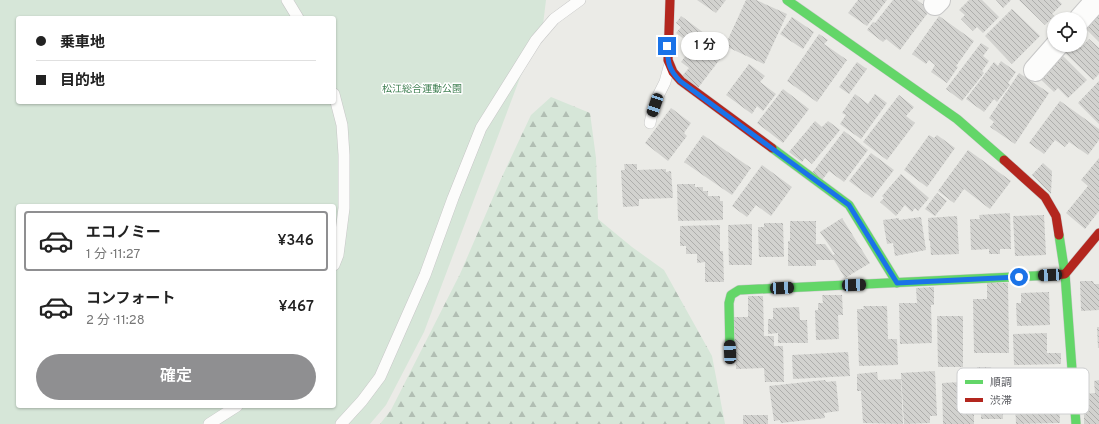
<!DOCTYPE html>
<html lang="ja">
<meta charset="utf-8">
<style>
body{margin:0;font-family:Overpass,"Noto Sans JP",sans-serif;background:#f2f2f2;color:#222;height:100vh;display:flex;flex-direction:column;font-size:15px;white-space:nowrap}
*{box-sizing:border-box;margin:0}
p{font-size:13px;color:#767676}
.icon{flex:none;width:22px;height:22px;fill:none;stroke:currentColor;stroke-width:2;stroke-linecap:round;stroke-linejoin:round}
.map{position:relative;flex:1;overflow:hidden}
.details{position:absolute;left:16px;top:204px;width:320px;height:204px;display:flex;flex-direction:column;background:#fff;border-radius:4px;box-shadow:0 1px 3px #0004}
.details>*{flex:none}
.hud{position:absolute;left:16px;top:16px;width:320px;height:88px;border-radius:4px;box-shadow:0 1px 3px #0004;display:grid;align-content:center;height:88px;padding:0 20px;background:#fff}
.tools{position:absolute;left:1047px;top:12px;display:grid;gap:8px}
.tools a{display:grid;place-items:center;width:40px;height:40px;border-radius:50%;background:#fff;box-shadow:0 1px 3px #0004;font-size:20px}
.end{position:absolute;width:18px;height:18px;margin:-9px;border:5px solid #1a73e8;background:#fff;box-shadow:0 0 0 2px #fff}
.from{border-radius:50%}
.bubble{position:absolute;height:28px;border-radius:14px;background:#fff;box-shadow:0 1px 3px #0004;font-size:13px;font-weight:600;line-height:28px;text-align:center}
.car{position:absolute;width:12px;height:24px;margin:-12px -6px;border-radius:5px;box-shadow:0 0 3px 1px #0007;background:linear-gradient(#222 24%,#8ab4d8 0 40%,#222 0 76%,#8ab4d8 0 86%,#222 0)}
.hud b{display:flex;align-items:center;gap:14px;height:38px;font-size:15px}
.hud b+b{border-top:1px solid #e0e0e0}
.hud i{width:10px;height:10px;background:#222}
ul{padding:7px 0 0;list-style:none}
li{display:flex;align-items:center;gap:12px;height:60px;margin:0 8px 6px;padding:0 12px;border:2px solid transparent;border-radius:4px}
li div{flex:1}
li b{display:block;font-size:15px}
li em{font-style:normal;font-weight:600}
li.active{border-color:#8f8f91}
li>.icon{width:36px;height:36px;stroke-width:1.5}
.button{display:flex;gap:8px;margin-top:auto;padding:8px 20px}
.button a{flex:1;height:46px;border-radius:24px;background:#8f8f91;color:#fff;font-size:16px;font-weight:600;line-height:46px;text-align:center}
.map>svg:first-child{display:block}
.forest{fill:url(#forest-firs)}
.park{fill:#d6e6d8;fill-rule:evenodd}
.building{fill:url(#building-back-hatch)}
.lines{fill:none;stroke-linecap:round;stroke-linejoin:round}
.lane-casing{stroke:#c7c7c7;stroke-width:12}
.street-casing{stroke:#c7c7c7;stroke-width:24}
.fast-casing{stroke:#c8c9c9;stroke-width:10}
.jam-casing{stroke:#c8c9c9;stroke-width:10}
.lane{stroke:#fcfcfb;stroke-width:11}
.street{stroke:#fcfcfb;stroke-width:22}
.fast{stroke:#63d668;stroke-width:9}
.jam{stroke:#b3261e;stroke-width:9}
.route{stroke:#1a73e8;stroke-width:5}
.labels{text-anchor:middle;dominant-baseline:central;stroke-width:3;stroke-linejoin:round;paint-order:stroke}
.park-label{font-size:10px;fill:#3f7f51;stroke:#fff}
.key{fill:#fff;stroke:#cecfd0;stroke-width:1}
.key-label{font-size:11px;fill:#5d5e63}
</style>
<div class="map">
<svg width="1099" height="424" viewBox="0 0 1099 424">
<defs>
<pattern id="forest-firs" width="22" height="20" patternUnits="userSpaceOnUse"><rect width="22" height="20" fill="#d6e6d8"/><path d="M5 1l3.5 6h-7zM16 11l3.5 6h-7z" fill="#b1beb3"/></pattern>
<pattern id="building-back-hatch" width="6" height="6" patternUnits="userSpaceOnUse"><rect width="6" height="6" fill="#d2d2cf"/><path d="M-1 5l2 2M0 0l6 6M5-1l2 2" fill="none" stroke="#aeaeac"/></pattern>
</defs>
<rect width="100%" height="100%" fill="#ebebe7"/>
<!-- forest -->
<polygon class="forest" points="551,97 590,113 596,158 598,219 632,247 664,270 712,356 725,424 380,424 391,410 460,274 501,179 531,115"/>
<!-- park -->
<path class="park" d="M0,0H546L541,41L521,75L424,332L386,405L370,424H0ZM18,18H334V102H18ZM18,206H334V406H18Z"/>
<!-- building -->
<g class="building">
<polygon points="697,0 726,0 716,13"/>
<polygon points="746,0 756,0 787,14 764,64 725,46"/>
<polygon points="858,0 887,0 867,26 848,13"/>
<polygon points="893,0 917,0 930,10 900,50 886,39 883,42 867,30 873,22 875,23"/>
<polygon points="969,0 982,0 999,17 983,33 977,27 973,31 961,19 965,15 959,10"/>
<polygon points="996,0 1011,0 1003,8"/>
<polygon points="1019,0 1058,0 1062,4 1052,14 1054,16 1045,25"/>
<polygon points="1012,9 1040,36 1012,64 985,36"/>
<polygon points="1099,13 1099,42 1083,26"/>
<polygon points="681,16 727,50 698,88 682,76 689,68 681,62 693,46 676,33 681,27 676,23"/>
<polygon points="939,16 974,41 956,66 958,67 947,83 931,72 935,65 929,60 926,64 912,54"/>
<polygon points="792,17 814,32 803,49 780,34"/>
<polygon points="819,34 828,40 824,44 847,60 817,102 787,81"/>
<polygon points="1089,39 1099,48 1099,74 1093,80 1062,50 1067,45 1080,45 1082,47"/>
<polygon points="981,43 989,48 983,56 989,61 982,71 984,73 962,101 946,89"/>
<polygon points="1060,53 1087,80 1068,98 1058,88 1054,92 1036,75"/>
<polygon points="1001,61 1016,72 1008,83 1010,85 997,102 994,99 984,112 966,99 994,62 998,66"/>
<polygon points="857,62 867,69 849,94 839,87"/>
<polygon points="749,64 765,76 760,82 776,94 763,111 757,106 752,114 726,95"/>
<polygon points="1019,73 1049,93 1015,144 990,127 994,122 989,118"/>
<polygon points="1099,81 1099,124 1078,103"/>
<polygon points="783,89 809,109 783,143 757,123"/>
<polygon points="855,94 868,104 875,94 887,103 861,139 840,124 846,115 842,113"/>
<polygon points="899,95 914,107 906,116 915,123 887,160 863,142"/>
<polygon points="1060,101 1099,129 1099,140 1088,155 1069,142 1065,147 1055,140 1044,154 1029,143"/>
<polygon points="671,108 691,123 684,133 687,136 668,161 645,143"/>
<polygon points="815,121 822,127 828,121 840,130 812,164 805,158 802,162 789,152"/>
<polygon points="844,131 868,150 844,182 829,171 822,180 812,173"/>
<polygon points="703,135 751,168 732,195 684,162"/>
<polygon points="929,135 934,138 937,135 955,148 927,187 904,170"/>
<polygon points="968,150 1011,181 990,209 964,189 954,203 938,191"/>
<polygon points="871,153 894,170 872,198 849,181"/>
<polygon points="1099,158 1099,211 1085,229 1066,213 1088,186 1081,180"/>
<polygon points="1043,163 1052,171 1051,194 1032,175"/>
<polygon points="624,164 637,164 637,170 666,169 666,172 671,171 673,198 639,199 639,206 623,207 621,170 625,170"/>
<polygon points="762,165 792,187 771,216 756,205 747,217 732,206"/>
<polygon points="901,174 929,198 918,211 915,208 912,212 905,205 896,216 880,202 884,198 882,196"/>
<polygon points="677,184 695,184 695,187 703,187 703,191 708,191 708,196 720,196 720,201 723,201 723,220 678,221"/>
<polygon points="937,193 947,201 935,216 925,209"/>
<polygon points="1010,213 1011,249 1000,249 1000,254 989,254 989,249 971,250 970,219 980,219 979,215"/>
<polygon points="1044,215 1046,255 1015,256 1013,216"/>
<polygon points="957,216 959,254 931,255 930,241 929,241 928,218"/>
<polygon points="921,217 926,250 895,256 893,243 887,244 883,220 899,218 899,220"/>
<polygon points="842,218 870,263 845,278 834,260 816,260 816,266 788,266 788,241 790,241 790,221 816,221 816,244 825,244 833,255 835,254 820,232"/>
<polygon points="764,223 783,223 784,257 759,257 758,227 764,227"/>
<polygon points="752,224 752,265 729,265 728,225"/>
<polygon points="720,225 720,251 723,251 724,282 705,282 705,262 697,263 697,254 686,254 686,246 680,246 680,226"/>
<polygon points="1080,281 1093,281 1094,284 1099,284 1099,310 1081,311"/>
<polygon points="987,283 1008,283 1009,353 974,353 973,299 987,299"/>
<polygon points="934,287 934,305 931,305 932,343 900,344 899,303 917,303 916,288"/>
<polygon points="1049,292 1050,325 1017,326 1016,303 1021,303 1021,293"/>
<polygon points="822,295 842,295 843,315 838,315 839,339 816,340 815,310 818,310 818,303 823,303"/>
<polygon points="748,296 763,296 764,336 774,336 774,346 783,346 784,382 765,382 764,368 736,369 734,317 748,317"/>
<polygon points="863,306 887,306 888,339 897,339 898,365 859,366 857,309 864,309"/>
<polygon points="799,307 800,320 807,320 808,343 778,343 778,333 768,334 768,319 773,319 773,308"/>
<polygon points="937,316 963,316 963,367 938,367"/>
<polygon points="1097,327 1099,327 1099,348 1098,348"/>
<polygon points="1047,333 1047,353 1061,353 1061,364 1014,365 1013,334"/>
<polygon points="848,352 850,376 793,379 792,355"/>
<polygon points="977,367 991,367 992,376 1002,376 1003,419 981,419 981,411 978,411"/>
<polygon points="935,371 937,416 930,416 930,423 904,424 901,373"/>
<polygon points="877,372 878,380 901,379 903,424 863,423 861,391 857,391 857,374"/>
<polygon points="825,380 826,382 836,381 839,411 824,413 825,418 781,423 780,420 774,421 769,386"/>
<polygon points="1099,380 1099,424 1084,424 1084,394 1095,393 1094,381"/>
<polygon points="962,382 962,391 969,391 970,405 974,405 974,424 943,424 942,383"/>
<polygon points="1059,400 1060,423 1016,424 1015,401"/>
<rect x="743" y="415" width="25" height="9"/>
</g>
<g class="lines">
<!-- lane casing -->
<g class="lane-casing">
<g id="lane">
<polyline points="287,0 298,18"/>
<polyline points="334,94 342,125 344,155 344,208 338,255 334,265"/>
<polyline points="650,123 652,114 658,96 665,82 669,67"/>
<polyline points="209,424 237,406"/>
<polyline points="341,424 362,401 380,377 425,275 453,198 481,128 536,40 554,19 580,0"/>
</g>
</g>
<!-- street casing -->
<g class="street-casing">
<g id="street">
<polyline points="935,4 939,0"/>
<polyline points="1080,19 1097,0"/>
<polyline points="1035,70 1057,45"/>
</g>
</g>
<!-- fast casing -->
<g class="fast-casing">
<g id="fast">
<polyline points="787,0 957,119 1004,160"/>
<polyline points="772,148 849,205 897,283"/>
<polyline points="1059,235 1065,274 1076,424"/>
<polyline points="730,353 729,303 731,295 739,290 1054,275"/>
</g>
</g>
<!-- jam casing -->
<g class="jam-casing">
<g id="jam">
<polyline points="670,0 668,60 673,72 681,81 772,148"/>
<polyline points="1004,160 1045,197 1056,216 1059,235"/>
<polyline points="1054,275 1065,274 1099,233"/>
</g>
</g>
<!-- lane -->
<use href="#lane" class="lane"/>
<!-- street -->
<use href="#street" class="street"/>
<!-- fast -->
<use href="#fast" class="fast"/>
<!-- jam -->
<use href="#jam" class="jam"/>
</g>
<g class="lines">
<!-- route -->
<path class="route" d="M667,46C668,62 668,69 680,81L849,205L897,283L1019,277"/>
</g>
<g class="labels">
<!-- park labels -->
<g class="park-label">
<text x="422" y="89">松江総合運動公園</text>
</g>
</g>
<!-- legend -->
<rect x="957" y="368" width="132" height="46" rx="6" class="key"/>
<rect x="965" y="380" width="18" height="4" fill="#63d668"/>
<rect x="965" y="398" width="18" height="4" fill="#b3261e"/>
<g class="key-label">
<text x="990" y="386">順調</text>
<text x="990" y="404">渋滞</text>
</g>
</svg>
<div class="tools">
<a><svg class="icon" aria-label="locate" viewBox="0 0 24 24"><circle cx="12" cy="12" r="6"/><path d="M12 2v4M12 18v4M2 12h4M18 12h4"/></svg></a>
</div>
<i class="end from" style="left:1019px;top:277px"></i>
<i class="end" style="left:667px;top:46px"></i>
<div class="bubble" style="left:681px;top:32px;width:48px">1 分</div>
<i class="car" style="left:655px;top:105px;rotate:199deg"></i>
<i class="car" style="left:1050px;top:275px;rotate:267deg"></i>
<i class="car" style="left:854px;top:285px;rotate:88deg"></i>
<i class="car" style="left:782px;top:288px;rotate:87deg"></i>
<i class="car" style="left:730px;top:352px;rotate:358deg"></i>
<div class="hud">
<b><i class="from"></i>乗車地</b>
<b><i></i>目的地</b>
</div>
<section class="details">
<ul>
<li class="active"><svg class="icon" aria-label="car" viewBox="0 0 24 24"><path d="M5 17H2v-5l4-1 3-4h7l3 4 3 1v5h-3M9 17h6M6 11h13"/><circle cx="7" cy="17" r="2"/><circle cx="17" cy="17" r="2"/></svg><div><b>エコノミー</b><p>1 分 · 11:27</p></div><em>¥346</em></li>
<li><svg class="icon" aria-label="car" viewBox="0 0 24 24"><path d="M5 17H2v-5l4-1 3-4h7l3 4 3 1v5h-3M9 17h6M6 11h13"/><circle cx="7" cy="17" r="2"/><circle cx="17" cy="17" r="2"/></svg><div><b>コンフォート</b><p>2 分 · 11:28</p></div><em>¥467</em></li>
</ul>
<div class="button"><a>確定</a></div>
</section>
</div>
